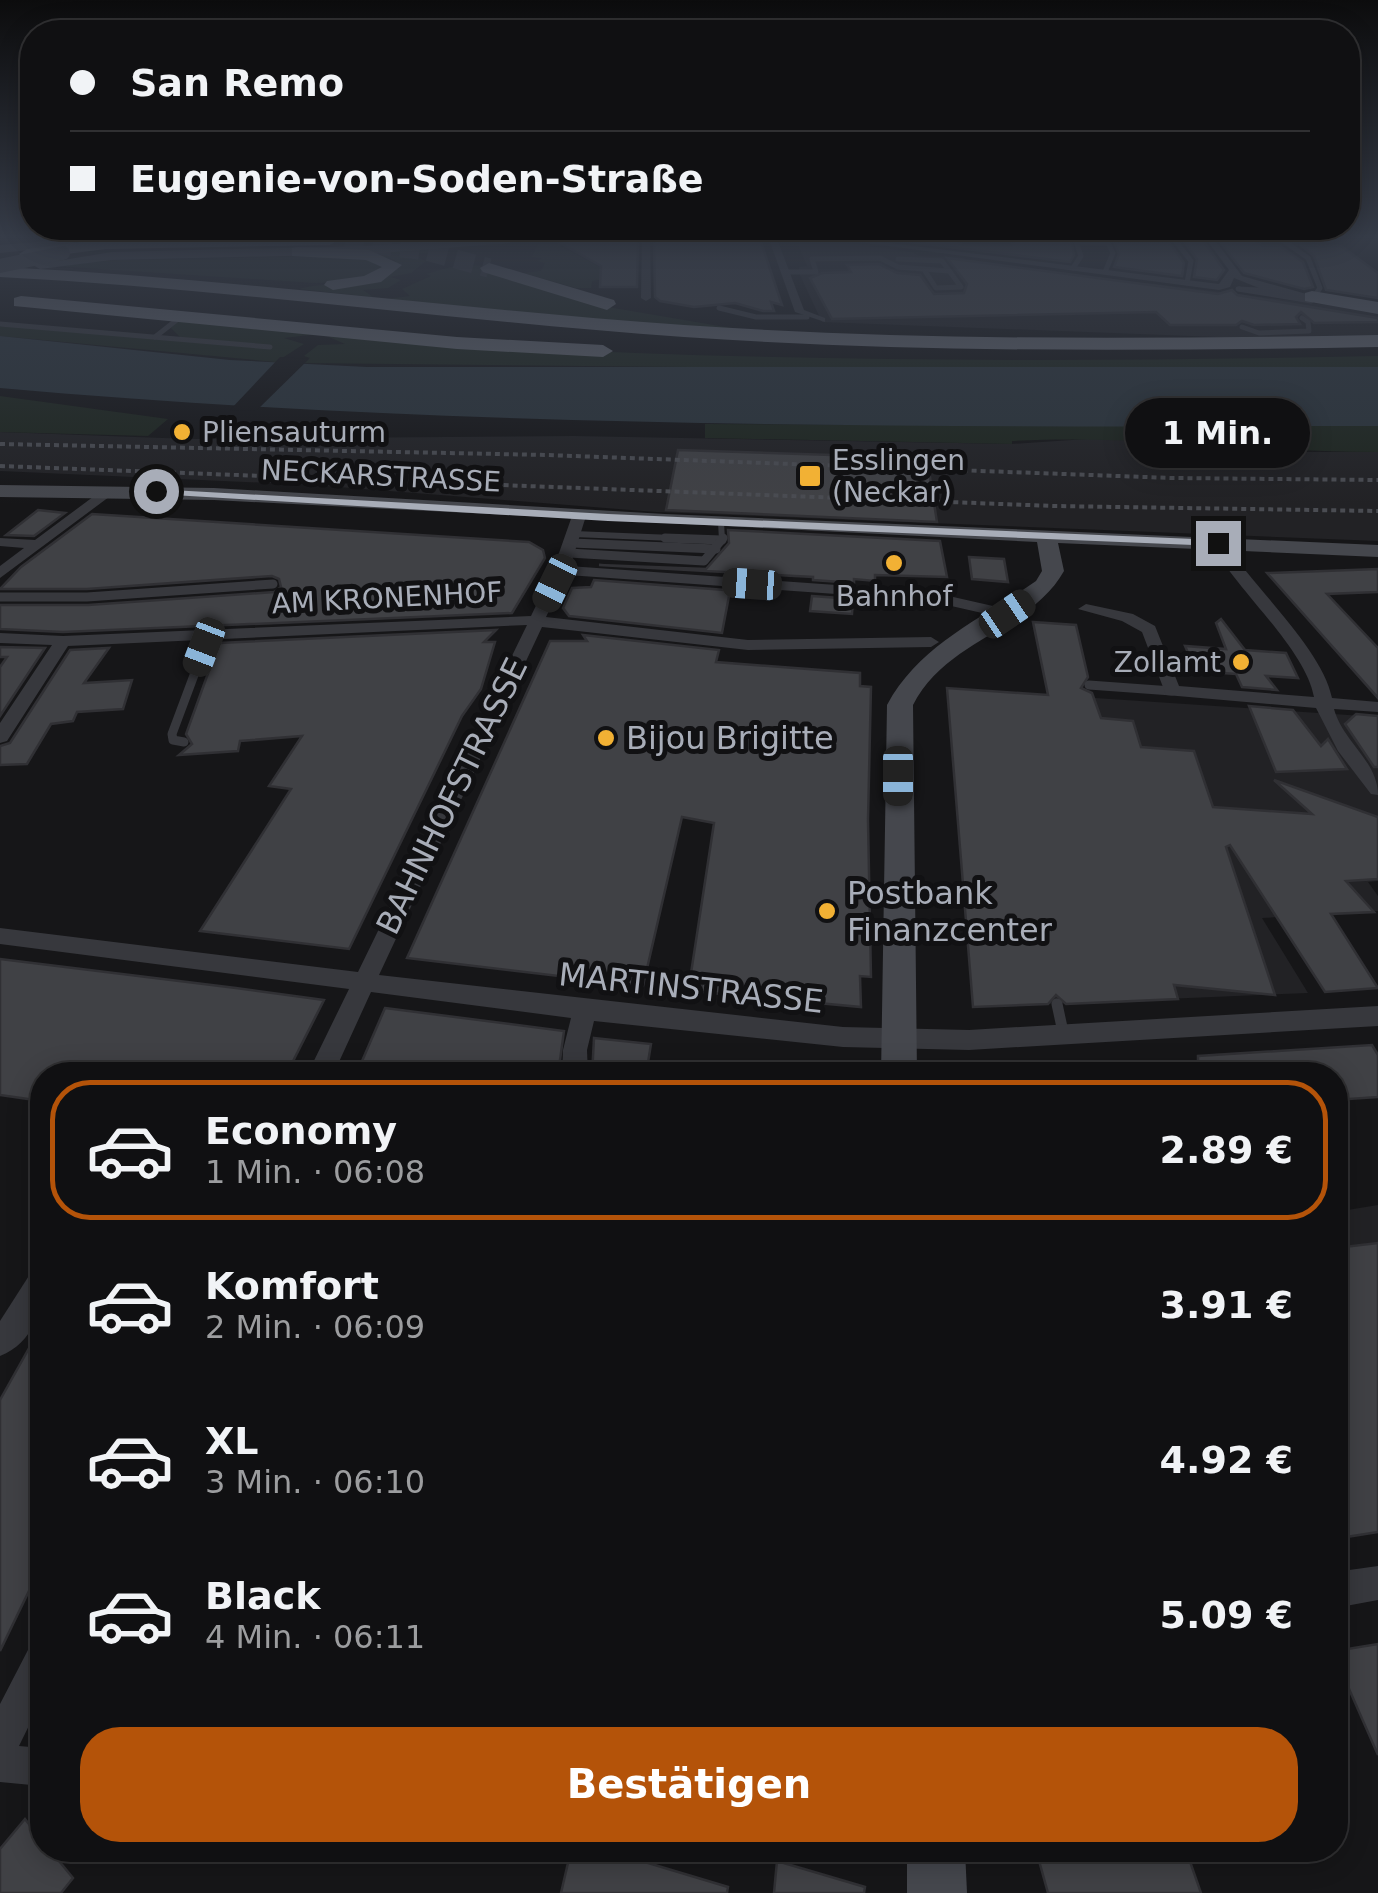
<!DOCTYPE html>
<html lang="de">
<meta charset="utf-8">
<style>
body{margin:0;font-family:"DejaVu Sans",sans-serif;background:#19191b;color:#f1f3f6;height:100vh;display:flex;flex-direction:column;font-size:38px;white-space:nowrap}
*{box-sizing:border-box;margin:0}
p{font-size:32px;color:#9c9d9f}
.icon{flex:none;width:55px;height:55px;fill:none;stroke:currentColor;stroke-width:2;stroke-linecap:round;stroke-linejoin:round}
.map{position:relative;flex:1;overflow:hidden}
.details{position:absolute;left:30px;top:1062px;width:1318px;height:800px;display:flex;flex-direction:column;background:#101012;border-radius:40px;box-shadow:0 5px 25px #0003,0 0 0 2px #303032}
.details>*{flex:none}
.hud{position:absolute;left:20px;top:20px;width:1340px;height:220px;border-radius:40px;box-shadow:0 5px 25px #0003,0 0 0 2px #303032;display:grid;align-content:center;height:220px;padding:0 50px;background:#101012}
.end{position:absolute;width:45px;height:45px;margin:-22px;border:12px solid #a8adb8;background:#111;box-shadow:0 0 0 5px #111}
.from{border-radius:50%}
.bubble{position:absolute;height:70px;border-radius:35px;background:#101012;box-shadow:0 5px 25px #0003,0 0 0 2px #303032;font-size:32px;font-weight:600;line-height:70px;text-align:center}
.car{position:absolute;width:30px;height:60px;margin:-30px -15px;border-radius:12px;box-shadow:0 0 8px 2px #0007;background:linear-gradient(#222 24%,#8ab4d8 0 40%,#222 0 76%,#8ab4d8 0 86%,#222 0)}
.hud b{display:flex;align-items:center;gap:35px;height:95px;font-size:38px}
.hud b+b{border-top:2px solid #303032}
.hud i{width:25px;height:25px;background:#f1f3f6}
ul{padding:18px 0 0;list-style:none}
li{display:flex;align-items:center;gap:30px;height:140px;margin:0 20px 15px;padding:0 30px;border:5px solid transparent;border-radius:40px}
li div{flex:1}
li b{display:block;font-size:38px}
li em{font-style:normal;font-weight:600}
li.active{border-color:#b45309}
li>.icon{width:90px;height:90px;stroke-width:1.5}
.button{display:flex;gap:20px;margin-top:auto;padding:20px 50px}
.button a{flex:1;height:115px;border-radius:40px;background:#b45309;color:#fff;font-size:40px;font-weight:600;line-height:115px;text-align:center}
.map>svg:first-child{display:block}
.built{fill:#222225}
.green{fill:#1e261f}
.water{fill:#2c353c}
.pier{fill:#161618}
.building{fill:#404145;stroke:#303034;stroke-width:2.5}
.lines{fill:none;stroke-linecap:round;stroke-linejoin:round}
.highway-tunnel{stroke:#333438;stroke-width:19;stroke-dasharray:19 9;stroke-linecap:butt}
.lane-far3{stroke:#37383d;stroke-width:5}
.lane-far2{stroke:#37383d;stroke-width:6}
.lane-far1{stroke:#37383d;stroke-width:9}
.lane{stroke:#37383d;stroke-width:11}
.street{fill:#37383d;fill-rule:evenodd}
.secondary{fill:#45474d;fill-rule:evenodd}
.highway{fill:#63666e;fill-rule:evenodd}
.rail{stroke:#4a4c52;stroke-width:4;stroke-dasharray:5 4;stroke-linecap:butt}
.secondary-bridge{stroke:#45474d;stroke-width:14}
.route{fill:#a8adb8}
.poi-dot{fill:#f2b134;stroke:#111113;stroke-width:4}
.labels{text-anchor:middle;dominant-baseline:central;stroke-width:10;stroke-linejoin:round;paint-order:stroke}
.far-poi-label{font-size:28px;fill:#a8adb8;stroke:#111113;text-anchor:start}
.far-street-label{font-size:28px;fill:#a8adb8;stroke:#111113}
.poi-label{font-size:32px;fill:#a8adb8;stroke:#111113;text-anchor:start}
.street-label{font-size:32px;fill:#a8adb8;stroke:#111113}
</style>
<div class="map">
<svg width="1378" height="1893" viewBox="0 0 1378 1893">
<rect width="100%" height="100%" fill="#161618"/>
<!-- built -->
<g class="built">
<polygon points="846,243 911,252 920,256 965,258 954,269 958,274 1144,293 1147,283 1378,311 1378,336 1243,338 822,322 799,273 799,267 807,266 798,244"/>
<polygon points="0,432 190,439 574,436 1011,444 1101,438 1304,452 1378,452 1378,541 656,512 313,485 0,471"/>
<polygon points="947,688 1378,717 1378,881 1368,882 1378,896 1378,911 1262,918 1308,993 973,1007"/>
<polygon points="1378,1205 1378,1385 1335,1305 1335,1212"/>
</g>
<!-- green -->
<g class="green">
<polygon points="561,243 561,246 618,277 592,281 591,288 576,288 523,273 541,271 545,263 538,261 542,258 532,257 538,244"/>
<path d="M434,247L435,252L417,253L415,257L426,261L411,273L390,277L401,280L388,288L363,290L373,297L299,289C330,279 371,292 398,268L395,260L368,253Z"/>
<polygon points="348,256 384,262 381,273 343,282 315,283 54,266 118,260"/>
<polygon points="458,265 494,266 483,270 596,305 731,328 696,329 386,299 410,296 402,289 431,276 426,274"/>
<polygon points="176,321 318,334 284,338 304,344 276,362 0,336 0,326 182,339 171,328"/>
<path d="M332,335C679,363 1030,363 1378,356V367L879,369L301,363L310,358L304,356L318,345L345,344L329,337Z"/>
<polygon points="0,396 168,419 148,436 0,432"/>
<path d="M705,424L1378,426V452C1255,452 1135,434 1012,441V444L705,438Z"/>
</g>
<!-- water -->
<path class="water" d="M0,336L230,360L367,367H1378V426C918,427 458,429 0,388Z"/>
<!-- pier -->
<polygon class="pier" points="280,357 309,359 256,411 230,410"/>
<!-- building -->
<g class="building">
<polygon points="638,239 637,287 600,287 601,266 555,240"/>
<polygon points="654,239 760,239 782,305 771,302 774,311 763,311 735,303 694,307 660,301 655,297"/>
<polygon points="886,239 956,239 962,245 1011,245 1017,239 1071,239 1074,255 1070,262"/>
<polygon points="1182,239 1202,239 1224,270 1217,280 1194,277 1197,259"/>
<polygon points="1218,239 1252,239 1263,246 1280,246 1303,262 1313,287 1304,289 1244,273"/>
<polygon points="1114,242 1169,242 1184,263 1182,276 1114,267 1119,254"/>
<polygon points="1302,246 1341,246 1378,273 1378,298 1326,290 1314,256"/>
<polygon points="947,258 1218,294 1232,290 1237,295 1378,318 1378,322 1314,323 1301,312 1296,317 1300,324 1254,325 1242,321 1236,325 1170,325 1156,312 832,319 810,278 822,273 851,272 847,265 879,264 897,273 920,275 934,294 964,293 967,284"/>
<polygon points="678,450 927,458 937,522 666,510"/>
<polygon points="38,510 65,513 34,536 6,535"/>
<polygon points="92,514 529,542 543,550 545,558 512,613 63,632 0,629 0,605 88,605 274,592 281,587 279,579 272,576 87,589 0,589 21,567"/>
<polygon points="728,530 940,541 947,577 875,575 875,581 854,579 854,583 813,580 813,577 599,565 706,569 729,543"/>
<polygon points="969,557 1004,559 1008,582 972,579"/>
<polygon points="1378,569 1378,592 1327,594 1378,648 1378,698 1267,573"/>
<polygon points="594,580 738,591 737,596 729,596 722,633 569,616 563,608 572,588 591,587"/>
<polygon points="812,596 853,599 852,614 810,611"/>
<polygon points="1221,619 1245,650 1286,653 1298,678 1266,676 1277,690 1242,687 1236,674 1196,671 1185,646 1226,649 1216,623"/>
<polygon points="1033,622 1076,625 1088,677 1081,688 1092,693 1101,718 1133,721 1141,747 1194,751 1213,807 1312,814 1274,780 1378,817 1378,879 1346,881 1374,912 1331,914 1378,988 1325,992 1230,845 1226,847 1275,995 1174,985 1178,999 1066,1004 1056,995 1048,1004 973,1007 947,688 1048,695"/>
<polygon points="496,630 484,642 495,642 481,689 462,716 349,949 200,931 291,789 269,786 302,736 240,741 238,751 179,755 192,744 186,734 219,643"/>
<polygon points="583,635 719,650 716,662 860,673 860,686 871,687 868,820 871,977 860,976 861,1007 701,992 703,974 691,973 714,823 682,817 643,986 407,958 550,641 587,641"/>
<polygon points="0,647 45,648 0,716 0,667 7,657 0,657"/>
<polygon points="109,648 84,683 132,680 123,709 77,712 73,721 51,724 27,764 0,765 0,746 10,743 70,650"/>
<polygon points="1249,706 1293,710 1321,746 1328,739 1347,769 1276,772"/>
<polygon points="1356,714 1378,716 1378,767 1374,767 1345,724"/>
<polygon points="0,959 236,988 324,1000 286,1075 42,1075 42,1101 0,1095"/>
<polygon points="385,1008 564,1031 558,1075 356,1075"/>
<polygon points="594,1038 651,1044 646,1075 592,1075"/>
<polygon points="1372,1045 1378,1055 1378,1097 1335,1100 1335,1075 1198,1075 1198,1056"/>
<polygon points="1378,1243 1378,1532 1340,1538 1335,1528 1335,1248"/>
<polygon points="42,1325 42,1564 0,1651 0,1400"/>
<polygon points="1378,1644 1378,1755 1335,1657 1335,1651"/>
<polygon points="25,1819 42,1841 42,1850 50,1850 73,1878 61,1893 0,1893 0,1849"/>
<polygon points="571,1850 605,1850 728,1887 727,1893 561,1893"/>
<polygon points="1036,1850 1186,1850 1201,1893 1048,1893"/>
<polygon points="777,1861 865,1887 864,1893 774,1893"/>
</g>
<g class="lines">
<!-- highway-tunnel -->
<polyline class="highway-tunnel" points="345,241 426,251 489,268"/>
<!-- lane-far3 -->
<g class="lane-far3">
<polyline points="962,239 1011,239"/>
<polyline points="1174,239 1191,261 1187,283"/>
<polyline points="898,259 942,261 961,287 936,288 925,271"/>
<polyline points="1073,268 1081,256 1076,242 1108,243 1113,253 1105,272"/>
<polyline points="785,272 816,272 812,259 880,258 898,267 949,271"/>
<polyline points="1275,291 1238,289 1311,301 1320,288 1308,258 1281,239"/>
<polyline points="719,308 756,317 807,317"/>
<polyline points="0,324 270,347"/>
<polyline points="1242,327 1259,333 1309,331 1308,322 1302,318"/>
<polyline points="155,337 183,315"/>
</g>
<!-- lane-far2 -->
<g class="lane-far2">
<polyline points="721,522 722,540"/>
<polyline points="574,534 722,540"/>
</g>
<!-- lane-far1 -->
<g class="lane-far1">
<polyline points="665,538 722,540"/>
<polyline points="572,543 716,549"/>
<polyline points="569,553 704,561 723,538"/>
<polyline points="561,570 928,596 1003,613"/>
<polyline points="0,597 87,597 273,584"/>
<polyline points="1089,685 1172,691"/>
<polyline points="184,742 173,740 172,734 209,635"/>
</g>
<!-- lane -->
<polyline class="lane" points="1057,1004 1063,1032"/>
<!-- street -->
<g class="street">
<polygon points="642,239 650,239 651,298 646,301 641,298"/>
<polygon points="769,239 777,239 804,310 825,318 825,322 795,312"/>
<polygon points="836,239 857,239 1219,284 1229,270 1206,239 1214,239 1242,276 1317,297 1312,300 1269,292 1234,278 1230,287 1219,290"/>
<polygon points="105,488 117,491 0,578 0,566 24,548 0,546 0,538 35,540"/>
<polygon points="579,512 586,516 569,570 546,617 748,640 931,637 939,642 931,647 748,650 542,627 379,975 843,1027 969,1030 1378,1006 1378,1026 969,1050 843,1047 594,1021 587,1050 588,1075 562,1075 563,1050 571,1018 371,992 333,1075 307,1075 349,989 0,944 0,928 358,972 527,625 68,646 7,741 0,743 0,723 52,645 0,643 0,633 63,636 531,616 553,570 572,516"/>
<path d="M1218,539L1223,540C1252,586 1322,648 1332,698L1378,702V712L1334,709C1343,742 1378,761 1378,795L1371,794L1338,751L1316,708L1166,695L1142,632L1122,621L1078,609L1086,604L1133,614L1155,626L1179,686L1314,697C1305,648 1236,590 1211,543Z"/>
<path d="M42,1267C44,1303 38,1340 0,1356V1321L32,1271Z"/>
<polygon points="1378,1566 1378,1600 1335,1608 1335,1572"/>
<polygon points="42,1643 42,1699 19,1746 42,1748 42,1786 0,1782 0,1704 29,1648"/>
</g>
<!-- secondary -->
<g class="secondary">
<polygon points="72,239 74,242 68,246 0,253 0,245"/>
<polygon points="467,239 516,239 510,243 367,254 112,260 40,269 33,265 112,252 367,246"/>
<path d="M0,485L214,488L665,514L1378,545V557L1058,543L1064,571C1031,630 947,639 913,705L917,1075H881L887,705C920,644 982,619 1036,581L1042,571L1037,542L214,500L0,497Z"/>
<polygon points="907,1850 965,1850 967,1893 907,1893"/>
</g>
<!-- highway -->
<g class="highway">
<polygon points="106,239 337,239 338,240 330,245 106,249 27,259 19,254 27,249"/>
<polygon points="298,247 369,250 402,265 381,282 333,290 324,285 327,281 364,276 382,267 366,260 292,256 292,248"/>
<polygon points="489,263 614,300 616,304 607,310 483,272 480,268"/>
<path d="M0,267C229,278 456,309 684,325C915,341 1147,339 1378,335V347C1147,351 915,353 684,337C456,321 229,289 0,277Z"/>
<polygon points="1312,291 1378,302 1378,314 1305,301 1305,293"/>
<polygon points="21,296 457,337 603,345 613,351 603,357 457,349 14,306 14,298"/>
</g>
<!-- rail -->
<g class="rail">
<polyline points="0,444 547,455 1172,478 1378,480"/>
<polyline points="0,466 1054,506 1378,511"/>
</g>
<!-- secondary-bridge -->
<polyline class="secondary-bridge" points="0,266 63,253"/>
</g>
<!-- sky -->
<linearGradient id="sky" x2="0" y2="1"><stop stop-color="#0c0c0d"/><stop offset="0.47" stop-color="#363c48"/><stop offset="1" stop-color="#363c48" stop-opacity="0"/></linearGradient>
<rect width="1378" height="504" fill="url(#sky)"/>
<!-- route -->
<polygon class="route" points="153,489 608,514 1218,540 1223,543 1218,546 608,521 156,494"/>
<!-- markers -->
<g class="poi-dot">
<circle cx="182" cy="432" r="10"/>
<rect x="798" y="464" width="24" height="24" rx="5"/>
<circle cx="894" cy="563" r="10"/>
<circle cx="1241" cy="662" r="10"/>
<circle cx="606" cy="738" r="10"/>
<circle cx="827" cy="911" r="10"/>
</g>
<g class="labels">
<!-- far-poi labels -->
<g class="far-poi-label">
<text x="202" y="432">Pliensauturm</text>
<text x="832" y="460">Esslingen<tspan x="832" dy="32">(Neckar)</tspan></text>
<text x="894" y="596" text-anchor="middle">Bahnhof</text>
<text x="1221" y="662" text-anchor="end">Zollamt</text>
</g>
<!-- far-street labels -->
<g class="far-street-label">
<text transform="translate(381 476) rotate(3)">NECKARSTRASSE</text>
<text transform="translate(387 598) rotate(-3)">AM KRONENHOF</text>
</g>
<!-- poi labels -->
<g class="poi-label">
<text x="626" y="738">Bijou Brigitte</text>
<text x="847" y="893">Postbank<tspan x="847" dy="37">Finanzcenter</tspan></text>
</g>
<!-- street labels -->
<g class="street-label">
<text transform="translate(452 796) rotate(-64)">BAHNHOFSTRASSE</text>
<text transform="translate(691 988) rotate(6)">MARTINSTRASSE</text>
</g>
</g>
</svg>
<i class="end from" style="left:156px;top:491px"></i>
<i class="end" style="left:1218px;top:543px"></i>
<div class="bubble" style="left:1125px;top:398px;width:185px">1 Min.</div>
<i class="car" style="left:555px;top:583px;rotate:206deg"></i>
<i class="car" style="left:752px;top:584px;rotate:274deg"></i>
<i class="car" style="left:1007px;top:614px;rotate:56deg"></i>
<i class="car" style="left:204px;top:647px;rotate:201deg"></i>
<i class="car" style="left:898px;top:776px;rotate:180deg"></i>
<div class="hud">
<b><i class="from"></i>San Remo</b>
<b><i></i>Eugenie-von-Soden-Straße</b>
</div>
<section class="details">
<ul>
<li class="active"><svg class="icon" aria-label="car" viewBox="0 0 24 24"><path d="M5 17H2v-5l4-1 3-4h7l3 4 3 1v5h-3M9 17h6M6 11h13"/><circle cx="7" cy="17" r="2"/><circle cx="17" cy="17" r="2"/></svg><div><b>Economy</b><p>1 Min. · 06:08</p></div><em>2.89 €</em></li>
<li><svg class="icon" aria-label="car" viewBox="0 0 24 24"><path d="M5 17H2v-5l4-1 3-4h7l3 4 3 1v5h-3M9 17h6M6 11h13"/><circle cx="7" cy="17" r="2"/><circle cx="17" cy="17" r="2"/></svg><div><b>Komfort</b><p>2 Min. · 06:09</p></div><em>3.91 €</em></li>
<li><svg class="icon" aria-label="car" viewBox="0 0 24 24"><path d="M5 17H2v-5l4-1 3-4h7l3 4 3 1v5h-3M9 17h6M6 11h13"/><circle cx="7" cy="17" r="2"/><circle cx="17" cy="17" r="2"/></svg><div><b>XL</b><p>3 Min. · 06:10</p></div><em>4.92 €</em></li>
<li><svg class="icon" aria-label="car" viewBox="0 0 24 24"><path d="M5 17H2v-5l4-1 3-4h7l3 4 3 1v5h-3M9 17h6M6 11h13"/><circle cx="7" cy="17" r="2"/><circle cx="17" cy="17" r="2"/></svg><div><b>Black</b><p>4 Min. · 06:11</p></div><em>5.09 €</em></li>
</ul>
<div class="button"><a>Bestätigen</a></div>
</section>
</div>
